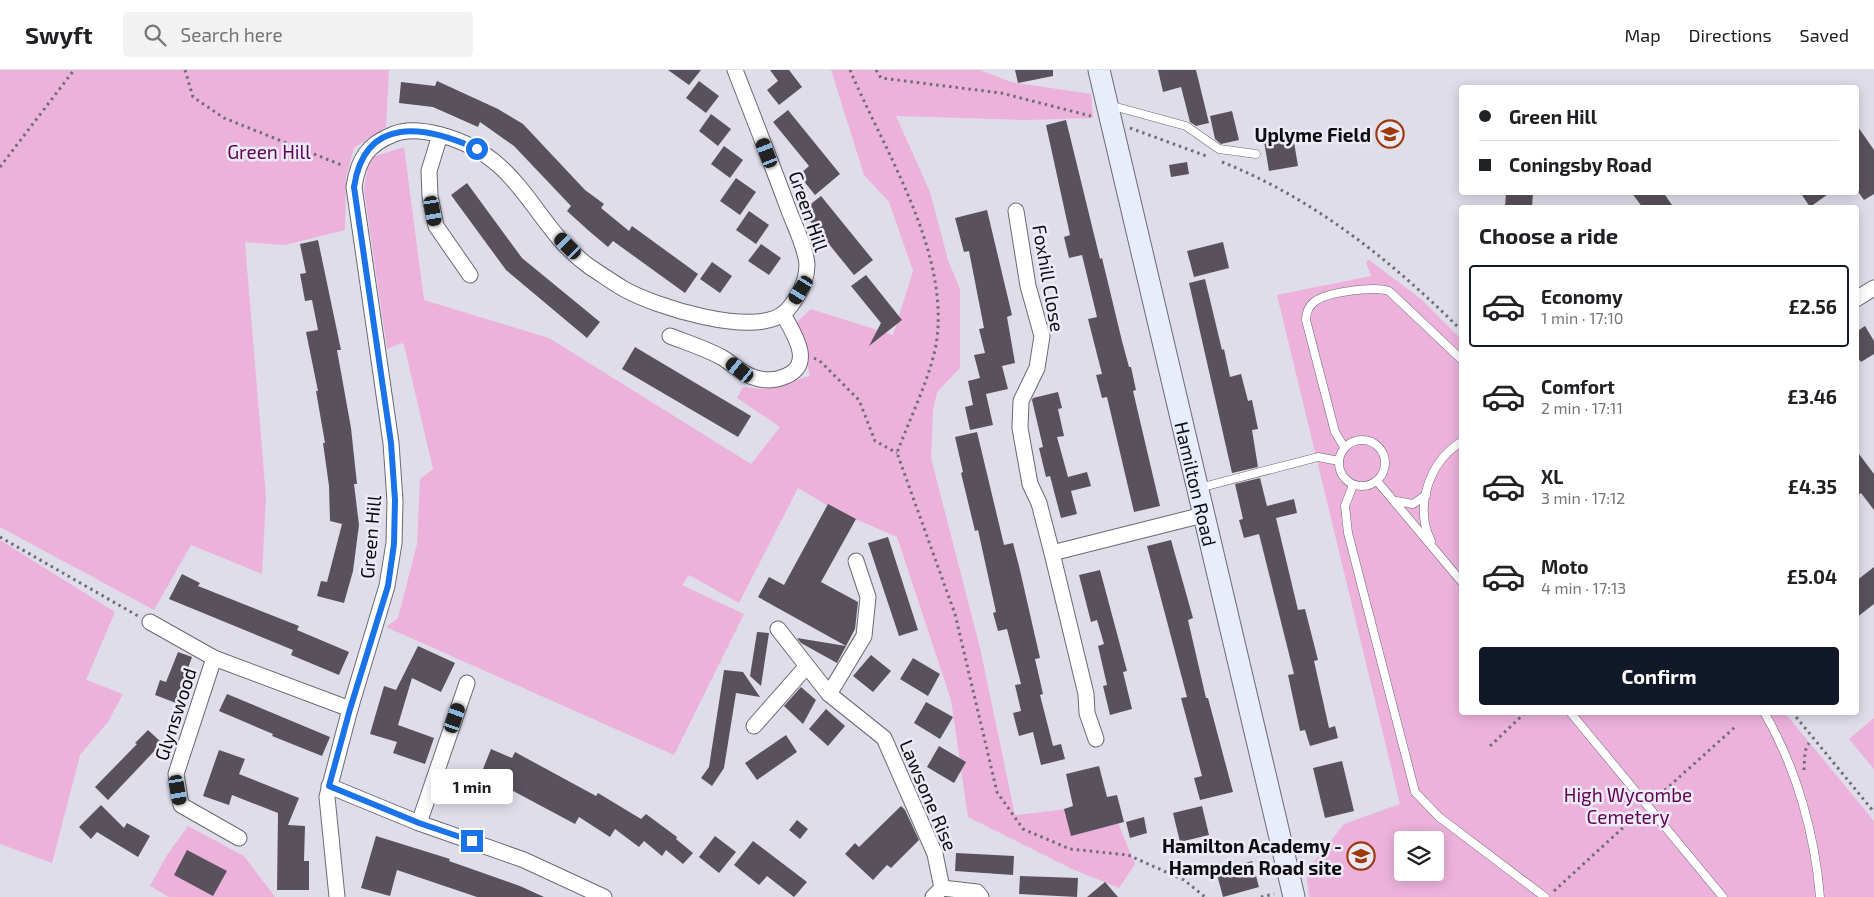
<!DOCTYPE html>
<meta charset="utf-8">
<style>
body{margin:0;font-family:"Exo 2",sans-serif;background:#f2f2f2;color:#202124;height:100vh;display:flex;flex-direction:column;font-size:19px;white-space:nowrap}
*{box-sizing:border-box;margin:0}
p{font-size:16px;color:#757577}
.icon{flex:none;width:28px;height:28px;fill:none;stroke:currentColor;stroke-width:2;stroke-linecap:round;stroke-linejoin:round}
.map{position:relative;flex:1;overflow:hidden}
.panel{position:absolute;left:1459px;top:135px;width:400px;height:510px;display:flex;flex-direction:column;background:#fff;border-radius:5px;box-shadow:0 2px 12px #0003}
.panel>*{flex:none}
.banner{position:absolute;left:1459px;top:15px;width:400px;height:110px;border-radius:5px;box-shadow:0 2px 12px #0003;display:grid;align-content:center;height:110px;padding:0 20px;background:#fff}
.fabs{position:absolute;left:1394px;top:761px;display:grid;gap:10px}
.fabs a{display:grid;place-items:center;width:50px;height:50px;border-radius:5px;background:#fff;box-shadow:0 2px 12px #0003;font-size:25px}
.end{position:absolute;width:22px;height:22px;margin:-11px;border:6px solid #1a73e8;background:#fff;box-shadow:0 0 0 2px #fff}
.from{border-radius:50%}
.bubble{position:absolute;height:35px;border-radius:5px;background:#fff;box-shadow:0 2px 12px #0003;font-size:16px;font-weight:700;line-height:35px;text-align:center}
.car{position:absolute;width:15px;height:30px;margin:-15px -8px;border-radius:6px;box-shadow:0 0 4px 1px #0007;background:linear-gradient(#222 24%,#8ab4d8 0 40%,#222 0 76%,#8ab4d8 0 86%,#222 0)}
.banner b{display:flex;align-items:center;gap:18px;height:48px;font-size:19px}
.banner b+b{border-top:1px solid #e0e0e0}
.banner i{width:12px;height:12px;background:#202124}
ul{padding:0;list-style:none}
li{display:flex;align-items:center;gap:15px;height:82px;margin:0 10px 8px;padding:0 10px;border:2px solid transparent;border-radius:5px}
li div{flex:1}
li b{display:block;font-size:19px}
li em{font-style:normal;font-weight:700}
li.current{border-color:#111827}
li>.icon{width:45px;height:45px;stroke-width:1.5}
h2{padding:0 20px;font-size:22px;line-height:60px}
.primary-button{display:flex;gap:10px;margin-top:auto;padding:10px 20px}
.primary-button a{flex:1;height:58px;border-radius:5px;background:#111827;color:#fff;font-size:20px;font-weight:700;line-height:58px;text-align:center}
header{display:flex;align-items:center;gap:30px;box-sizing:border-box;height:70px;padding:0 25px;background:#fff;border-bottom:1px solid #e0e0e0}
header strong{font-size:24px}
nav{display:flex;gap:28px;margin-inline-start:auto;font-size:18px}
.search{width:350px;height:45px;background:#f2f2f2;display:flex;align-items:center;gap:12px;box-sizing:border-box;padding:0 18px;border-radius:5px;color:#757577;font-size:19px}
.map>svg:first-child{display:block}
.green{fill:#ecb2dc;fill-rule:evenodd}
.building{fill:#59525c}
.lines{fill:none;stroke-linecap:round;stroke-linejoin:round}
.lane-casing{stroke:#6b6974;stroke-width:9}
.street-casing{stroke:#6b6974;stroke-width:17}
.secondary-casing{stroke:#6b6974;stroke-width:23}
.path{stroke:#6f6e75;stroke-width:3;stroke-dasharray:2.5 4;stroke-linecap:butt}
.lane{stroke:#fff;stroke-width:8}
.street{stroke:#fff;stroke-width:15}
.secondary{stroke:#e8edfc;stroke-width:21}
.route{stroke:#1a73e8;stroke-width:6}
.labels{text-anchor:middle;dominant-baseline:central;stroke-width:5;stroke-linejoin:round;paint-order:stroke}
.poi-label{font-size:19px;font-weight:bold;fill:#0d0c10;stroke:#eceaf6;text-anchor:end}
.park-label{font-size:19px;fill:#620354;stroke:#eceaf6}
.street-label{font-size:19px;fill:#0d0c10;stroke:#eceaf6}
</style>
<header>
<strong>Swyft</strong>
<div class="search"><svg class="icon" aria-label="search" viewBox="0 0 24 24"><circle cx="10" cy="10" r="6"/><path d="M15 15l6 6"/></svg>Search here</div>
<nav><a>Map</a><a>Directions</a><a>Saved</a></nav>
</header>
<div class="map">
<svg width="1874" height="827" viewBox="0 0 1874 827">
<rect width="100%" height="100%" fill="#dfdde9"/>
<!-- green -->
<g class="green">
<polygon points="0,0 389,0 386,57 354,78 346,107 345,160 285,175 245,172 266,428 262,504 191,475 154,540 0,457"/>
<polygon points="831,0 980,0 1011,12 1091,24 1093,48 1027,50 896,46 930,122 948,190 960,219 960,298 937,322 933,341 931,388 980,578 1015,745 1110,734 1135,794 1119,818 1072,799 968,747 951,630 897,467 835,440 798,418 739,533 689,505 682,515 744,544 674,685 386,557 398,548 417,474 420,409 433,399 404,275 401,273 387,279 364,120 369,88 404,77 424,230 549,268 751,394 780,357 737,328 743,317 765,319 810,306 797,252 811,239 893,265 913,201 889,132 864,105"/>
<path d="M1369,190L1421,229L1461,269V642L1785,643L1874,751V827H1309L1306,802L1344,754L1400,734L1277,225L1371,206L1366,192ZM1402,770H1435V802H1402Z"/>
<polygon points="0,470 115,542 86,610 123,624 108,652 80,685 52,793 0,774"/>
<polygon points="1874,648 1874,699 1849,669"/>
<polygon points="188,756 244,786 275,827 169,827 150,816 167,785"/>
</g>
<!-- building -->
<g class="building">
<polygon points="668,0 701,0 689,15"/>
<polygon points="770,0 789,0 802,17 779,35 767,20 778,11"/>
<polygon points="1015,0 1053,0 1053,6 1018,13"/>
<polygon points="1158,0 1196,0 1209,53 1196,56 1190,52 1181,17 1163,22"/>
<polygon points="437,11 498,39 523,54 585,120 604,134 601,138 629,161 632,156 698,204 685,223 613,171 608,177 589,161 567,141 571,136 514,76 480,52 478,57 433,37 399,33 401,12 435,16"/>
<polygon points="699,11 719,26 706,43 686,28"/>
<polygon points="788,40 840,104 815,125 799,105 809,96 773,52"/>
<polygon points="1232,41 1239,70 1221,74 1215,69 1210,46"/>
<polygon points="711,44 731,59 718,76 699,61"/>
<polygon points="1066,50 1100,189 1102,188 1122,271 1129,297 1131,297 1136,320 1133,321 1160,436 1134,442 1107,327 1102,328 1096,305 1102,304 1088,249 1097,247 1082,185 1069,188 1064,167 1070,165 1046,55"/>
<polygon points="1856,54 1874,80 1874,124 1864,130 1856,119"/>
<polygon points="1293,66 1298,96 1269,101 1264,71"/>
<polygon points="724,76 743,90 730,108 711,94"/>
<polygon points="1187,92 1189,104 1171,107 1169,95"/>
<polygon points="736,108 756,122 740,145 720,131"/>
<polygon points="467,113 522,188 600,252 587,268 506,200 451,125"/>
<polygon points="1506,122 1533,122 1532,138 1505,138"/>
<polygon points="1631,122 1663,122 1674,138 1643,138"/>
<polygon points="1800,122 1831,122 1810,137"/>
<polygon points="821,126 873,190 854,205 802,141"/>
<polygon points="987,140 1012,245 1007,247 1015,293 1002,296 1008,319 986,324 993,355 970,360 965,337 973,335 968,311 980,308 974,285 985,283 979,259 984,258 969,181 964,182 955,148"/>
<polygon points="749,141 769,155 756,174 736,160"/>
<polygon points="318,170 341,280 337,280 351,358 357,414 354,414 359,455 353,501 344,533 317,526 321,511 327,512 342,454 330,451 329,416 323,373 325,373 316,321 318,321 306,262 318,260 312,230 305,231 300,204 306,203 300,174"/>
<polygon points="1223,172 1229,198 1194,207 1187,181"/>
<polygon points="761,174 781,188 769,205 748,191"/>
<polygon points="712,192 732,206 720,223 700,209"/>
<polygon points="866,205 902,250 869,276 881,253 851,216"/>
<polygon points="1205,209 1222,280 1224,279 1230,307 1241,304 1248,331 1252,330 1258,359 1252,360 1258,397 1232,403 1189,213"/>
<polygon points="1865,256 1874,271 1874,284 1861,292 1856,285 1856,262"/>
<polygon points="635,277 751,346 738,367 622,299"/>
<polygon points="1058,322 1062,338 1058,339 1064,366 1057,367 1068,407 1087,402 1091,416 1071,421 1077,444 1061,448 1050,406 1046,407 1039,378 1043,377 1032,330 1033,328"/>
<polygon points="977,362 1004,475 1013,473 1019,496 1040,588 1035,589 1043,624 1040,625 1053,676 1061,674 1065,689 1041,695 1033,662 1019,666 1013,643 1021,641 1015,615 1021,614 1007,559 998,561 993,543 996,542 978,460 975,461 961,403 963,402 955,367"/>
<polygon points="1856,380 1874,404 1874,440 1861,423 1856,426"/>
<polygon points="1260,408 1267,436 1294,429 1297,443 1276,448 1298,540 1305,539 1318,590 1314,591 1329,658 1335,656 1338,668 1310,676 1305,660 1300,661 1288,605 1294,604 1259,464 1244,468 1239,450 1243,449 1235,414"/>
<polygon points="828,434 856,449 821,512 858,532 855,559 846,576 758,527 769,507 784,515"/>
<polygon points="888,467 918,560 899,566 868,473"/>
<polygon points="1171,470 1193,548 1188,550 1206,628 1208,628 1233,722 1200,730 1194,708 1202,706 1181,628 1187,627 1147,476"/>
<polygon points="1874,497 1874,534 1856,548 1856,511"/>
<polygon points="1100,500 1127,601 1123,602 1132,639 1110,645 1103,616 1107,615 1098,576 1104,574 1097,550 1091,552 1079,505"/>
<polygon points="182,504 200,513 198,516 299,556 297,560 349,582 339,605 291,585 293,580 169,529"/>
<polygon points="757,562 769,563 761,616 750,606"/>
<polygon points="797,568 846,576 837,593 801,573"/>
<polygon points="418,576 455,593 441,622 412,608 398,655 434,668 425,694 393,683 397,672 370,664 384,616 396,620"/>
<polygon points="178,582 192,587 176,633 155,625 160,610 166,612"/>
<polygon points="871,585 891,601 873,622 853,606"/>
<polygon points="913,588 940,604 928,626 900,609"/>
<polygon points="724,600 743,602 760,627 736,623 724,698 712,716 701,708 709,697"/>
<polygon points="801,617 816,630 803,654 784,636"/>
<polygon points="227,624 330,667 322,686 272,666 273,664 219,641"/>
<polygon points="926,632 953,647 940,669 914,653"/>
<polygon points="826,639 845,656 828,676 809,659"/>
<polygon points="148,660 162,673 108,730 95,717 137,674 135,673"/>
<polygon points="786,665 797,682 757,710 745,693"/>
<polygon points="939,676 966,692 954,713 927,697"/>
<polygon points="491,679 512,688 515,682 596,726 598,723 641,749 646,744 677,767 676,769 693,783 683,794 666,780 662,786 644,771 639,777 615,759 610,767 579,747 575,754 481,704"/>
<polygon points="219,680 245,689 239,704 299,728 288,755 305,756 304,791 309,791 309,820 277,820 278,743 232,725 229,735 203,726"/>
<polygon points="1342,691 1354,741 1325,748 1313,698"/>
<polygon points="1099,696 1107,727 1117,725 1124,752 1071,766 1064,739 1073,736 1066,704"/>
<polygon points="101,735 124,758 127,753 150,766 138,787 97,762 91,769 79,757"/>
<polygon points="901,736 905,740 919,770 891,798 887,795 873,810 845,784 855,773 859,777"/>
<polygon points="1202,736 1209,765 1180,772 1173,743"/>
<polygon points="1144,747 1147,763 1130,768 1126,752"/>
<polygon points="797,750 808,759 800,769 789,760"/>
<polygon points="376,766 450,789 449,791 520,816 544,827 477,827 397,800 390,826 361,818"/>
<polygon points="715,766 736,782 719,803 699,787"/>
<polygon points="753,771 807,812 794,827 767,806 759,815 734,795"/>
<polygon points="187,780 227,801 213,826 174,805"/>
<polygon points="956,783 1014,786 1013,805 955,801"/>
<polygon points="1252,791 1259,817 1223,827 1216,801"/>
<polygon points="1020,806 1078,808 1077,827 1019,824"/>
<polygon points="1105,812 1118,827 1087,827"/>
</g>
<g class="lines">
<!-- lane casing -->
<g class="lane-casing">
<g id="lane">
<polyline points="1109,35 1186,56 1219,79 1256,84"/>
<circle cx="1362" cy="393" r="23"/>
<path d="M1344,377L1335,362L1306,250C1306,243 1308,237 1314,232C1326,222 1374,216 1389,221L1461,289"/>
<polyline points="1377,411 1461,511"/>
<polyline points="1353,415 1345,436 1348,463 1415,722 1439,747 1545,827"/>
<polyline points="1199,418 1318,387 1339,391"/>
<polyline points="1396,431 1413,434 1426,425"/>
<path d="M1431,471C1414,437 1429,392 1461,372"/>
<polyline points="1570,642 1723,827"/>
<path d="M1764,642C1796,697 1815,764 1820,827"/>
</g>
</g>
<!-- street casing -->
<g class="street-casing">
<g id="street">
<polyline points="440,65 429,101 430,126 436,156 470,205"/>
<polyline points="1016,141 1028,216 1042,266 1037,298 1021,331 1020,358 1030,414 1039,433 1052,483 1203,445"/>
<polyline points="1856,229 1874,218"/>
<path d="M670,266C688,273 707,279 723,288C734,295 743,305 756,308C766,311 777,310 786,306C815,293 793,263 783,244"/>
<polyline points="1052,483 1086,624 1087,643 1096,669"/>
<polyline points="150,552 214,588 350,639"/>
<polyline points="778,559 829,624 884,668 935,784 942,818 933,827"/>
<polyline points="214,588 176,704 181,735 239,768"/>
<polyline points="829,624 864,566 868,527 856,491"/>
<polyline points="754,656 806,597"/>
<polyline points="329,716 419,753 524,790 604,827"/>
<polyline points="419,753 467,613"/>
<polyline points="942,818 977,822 981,827"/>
<path d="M337,827L327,727L350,639L387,516L394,473L395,431L391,373L354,117C358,89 368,74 394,64C409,58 426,61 441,65C524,87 531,155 590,197C601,204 612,212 624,219C654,236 753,268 784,243C789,239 793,233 796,228C803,218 807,206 807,194C805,175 794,155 788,138C771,92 753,46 735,0"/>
</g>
</g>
<!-- secondary casing -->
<g class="secondary-casing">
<g id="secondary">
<path id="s1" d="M1099,0L1294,827"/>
</g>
</g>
<!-- path -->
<g class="path">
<polyline points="185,0 193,27 224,48 344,96"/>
<path d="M850,0C884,80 948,179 937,268C933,302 909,350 897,383L955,544L997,722L1023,759L1070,779L1128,785L1184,810L1205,827"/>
<polyline points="876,0 881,8 1001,23 1091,46"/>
<polyline points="1130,58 1209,87"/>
<path d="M1222,92C1313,128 1392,191 1461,260"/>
<polyline points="0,97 74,0"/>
<polyline points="814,288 821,292 859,330 875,371 897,383"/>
<polyline points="0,467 138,546"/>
<polyline points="1792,642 1874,742"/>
<polyline points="1490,676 1526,642"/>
<polyline points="1804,700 1805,681 1809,673"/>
<polyline points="1655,729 1735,657"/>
<polyline points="1554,821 1639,743"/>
<polyline points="1261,827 1274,824"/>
</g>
<!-- lane -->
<use href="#lane" class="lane"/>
<!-- street -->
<use href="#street" class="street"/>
<!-- secondary -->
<use href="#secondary" class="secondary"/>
</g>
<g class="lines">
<!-- route -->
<path class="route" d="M472,771L419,753L329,716L350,639L388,516L394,474L395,430L391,373L354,117C365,44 426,56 477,79"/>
</g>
<!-- icons -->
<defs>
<g id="school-ring" transform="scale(1.4375)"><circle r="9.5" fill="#eceaf6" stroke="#9e390b" stroke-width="1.5"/><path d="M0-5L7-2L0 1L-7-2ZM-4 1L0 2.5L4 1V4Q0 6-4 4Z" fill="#9e390b"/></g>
</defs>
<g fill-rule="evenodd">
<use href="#school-ring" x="1390" y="64"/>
<use href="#school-ring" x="1361" y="786"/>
</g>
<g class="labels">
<!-- poi labels -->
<g class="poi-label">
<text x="1371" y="64">Uplyme Field</text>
<text x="1342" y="775">Hamilton Academy -<tspan x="1342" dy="22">Hampden Road site</tspan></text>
</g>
<!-- park labels -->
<g class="park-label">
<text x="269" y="81">Green Hill</text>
<text x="1628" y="724">High Wycombe<tspan x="1628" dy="22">Cemetery</tspan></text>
</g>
<!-- street labels -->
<g class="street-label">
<text transform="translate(809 141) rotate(71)">Green Hill</text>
<text transform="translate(1049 208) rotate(80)">Foxhill Close</text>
<text stroke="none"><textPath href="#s1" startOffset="425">Hamilton Road</textPath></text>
<text transform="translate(370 467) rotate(-85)">Green Hill</text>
<text transform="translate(175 644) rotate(-72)">Glynswood</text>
<text transform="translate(929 725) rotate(67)">Lawsone Rise</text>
</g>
</g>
</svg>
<div class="fabs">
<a><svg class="icon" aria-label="layers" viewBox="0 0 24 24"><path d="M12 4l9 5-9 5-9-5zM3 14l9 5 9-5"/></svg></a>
</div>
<i class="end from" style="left:477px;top:79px"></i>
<i class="end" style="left:472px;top:771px"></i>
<div class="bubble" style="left:431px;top:699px;width:82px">1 min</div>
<i class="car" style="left:767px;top:83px;rotate:339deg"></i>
<i class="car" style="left:433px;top:141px;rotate:170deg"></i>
<i class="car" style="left:568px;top:176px;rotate:315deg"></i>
<i class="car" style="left:801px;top:220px;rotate:212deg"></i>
<i class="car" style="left:740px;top:300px;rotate:309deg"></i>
<i class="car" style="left:455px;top:648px;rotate:19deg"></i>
<i class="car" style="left:178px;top:720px;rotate:170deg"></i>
<div class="banner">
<b><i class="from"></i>Green Hill</b>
<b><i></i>Coningsby Road</b>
</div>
<section class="panel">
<h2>Choose a ride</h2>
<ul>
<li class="current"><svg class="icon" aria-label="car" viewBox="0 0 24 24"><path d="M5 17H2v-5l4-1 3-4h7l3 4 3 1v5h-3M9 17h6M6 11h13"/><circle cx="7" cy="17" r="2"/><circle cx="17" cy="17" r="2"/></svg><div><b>Economy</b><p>1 min · 17:10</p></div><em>£2.56</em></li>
<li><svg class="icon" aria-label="car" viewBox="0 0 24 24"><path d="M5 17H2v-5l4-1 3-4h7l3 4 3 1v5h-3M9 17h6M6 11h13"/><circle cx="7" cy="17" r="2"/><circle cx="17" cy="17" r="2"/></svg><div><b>Comfort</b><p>2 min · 17:11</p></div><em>£3.46</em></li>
<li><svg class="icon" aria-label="car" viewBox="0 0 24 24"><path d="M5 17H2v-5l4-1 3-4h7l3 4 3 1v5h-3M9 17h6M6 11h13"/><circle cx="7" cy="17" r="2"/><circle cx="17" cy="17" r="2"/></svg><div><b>XL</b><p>3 min · 17:12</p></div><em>£4.35</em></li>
<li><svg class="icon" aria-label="car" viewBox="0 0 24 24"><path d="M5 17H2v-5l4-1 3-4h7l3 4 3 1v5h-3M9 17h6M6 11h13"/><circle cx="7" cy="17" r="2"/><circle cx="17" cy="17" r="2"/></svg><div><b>Moto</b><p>4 min · 17:13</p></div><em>£5.04</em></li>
</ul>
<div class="primary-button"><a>Confirm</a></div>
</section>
</div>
